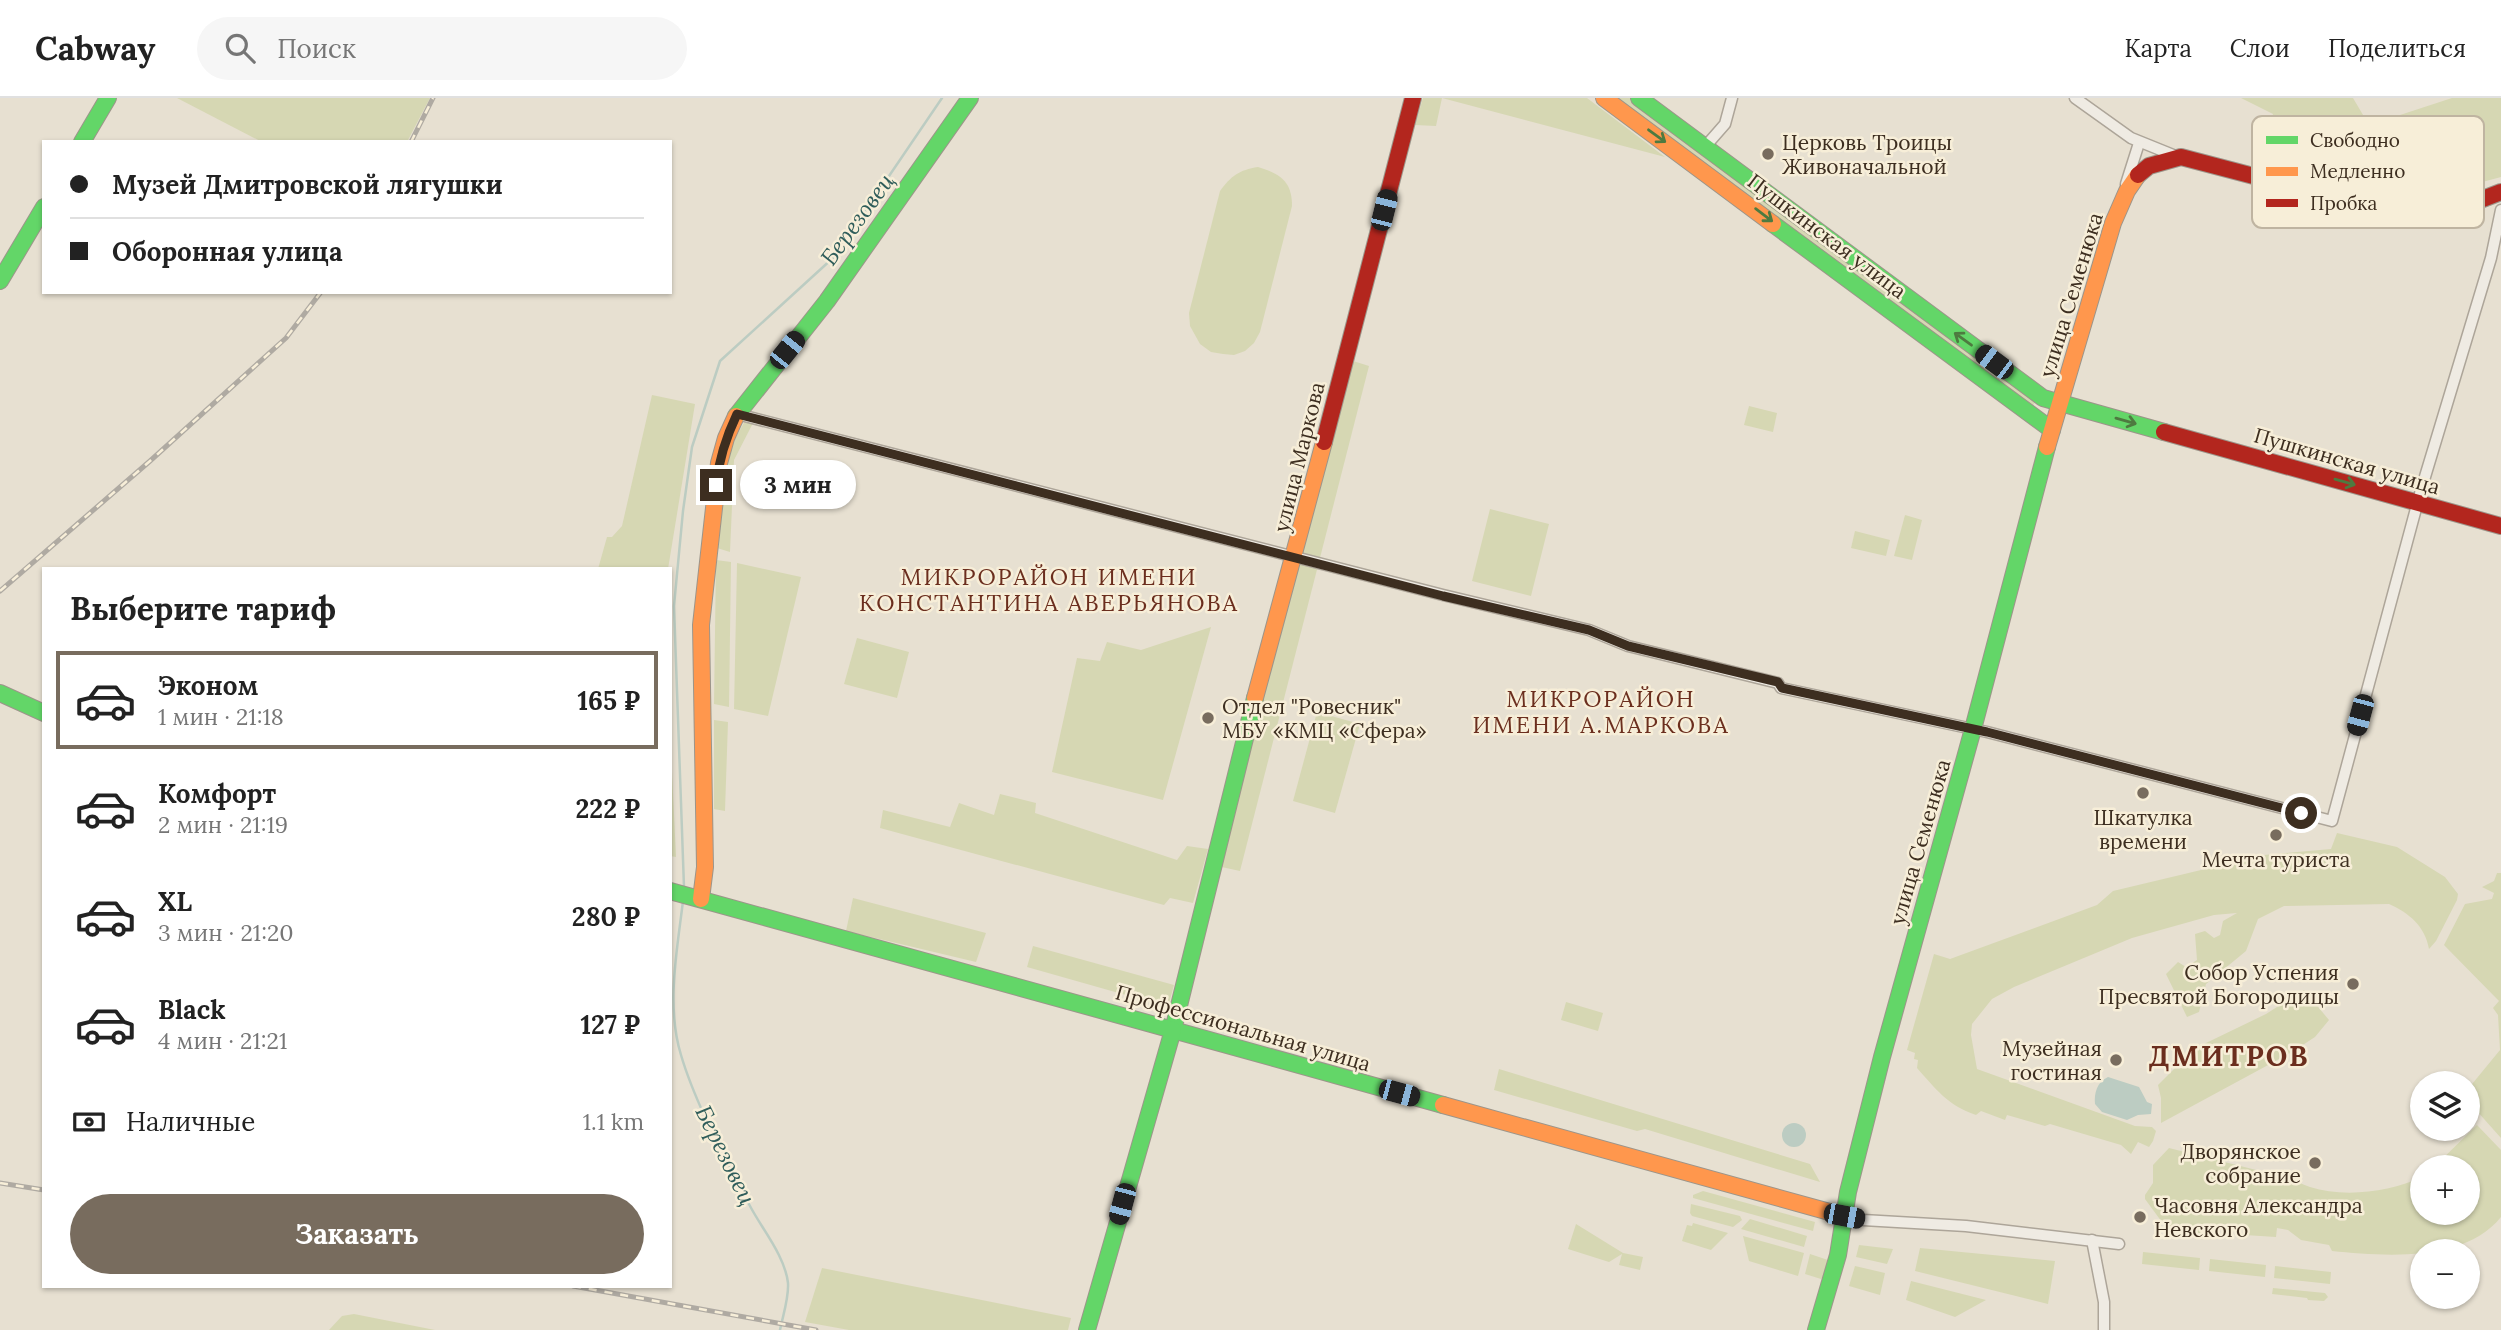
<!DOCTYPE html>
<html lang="ru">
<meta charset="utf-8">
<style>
body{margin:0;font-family:Lora,serif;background:#f6f6f6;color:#222;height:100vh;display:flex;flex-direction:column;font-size:26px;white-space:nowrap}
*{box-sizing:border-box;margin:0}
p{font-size:23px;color:#767676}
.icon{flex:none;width:38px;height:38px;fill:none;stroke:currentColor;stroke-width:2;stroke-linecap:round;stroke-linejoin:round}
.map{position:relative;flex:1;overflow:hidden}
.sheet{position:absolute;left:42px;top:469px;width:630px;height:721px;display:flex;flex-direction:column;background:#fff;border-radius:0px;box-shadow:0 2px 5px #0004}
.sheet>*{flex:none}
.guide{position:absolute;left:42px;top:42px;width:630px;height:154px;border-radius:0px;box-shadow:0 2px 5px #0004;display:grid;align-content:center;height:154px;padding:0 28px;background:#fff}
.controls{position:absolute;left:2410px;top:973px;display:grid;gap:14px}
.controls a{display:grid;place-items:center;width:70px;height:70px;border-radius:50%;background:#fff;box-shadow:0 2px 5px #0004;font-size:35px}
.end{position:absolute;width:32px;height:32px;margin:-16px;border:9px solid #3d2e20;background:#fff;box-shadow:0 0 0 4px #fff}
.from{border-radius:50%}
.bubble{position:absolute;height:49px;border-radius:24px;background:#fff;box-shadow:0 2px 5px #0004;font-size:23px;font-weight:700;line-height:49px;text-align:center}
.car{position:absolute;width:21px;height:42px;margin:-21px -10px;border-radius:9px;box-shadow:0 0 5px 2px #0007;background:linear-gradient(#222 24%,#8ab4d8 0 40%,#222 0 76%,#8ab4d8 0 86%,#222 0)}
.guide b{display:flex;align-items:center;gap:24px;height:66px;font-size:26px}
.guide b+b{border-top:2px solid #e0e0e0}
.guide i{width:18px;height:18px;background:#222}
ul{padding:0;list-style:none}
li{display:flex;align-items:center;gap:21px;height:98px;margin:0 14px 10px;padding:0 14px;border:4px solid transparent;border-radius:0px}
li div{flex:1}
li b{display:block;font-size:26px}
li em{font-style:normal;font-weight:700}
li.on{border-color:#786c5e}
li>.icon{width:63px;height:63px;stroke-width:1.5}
h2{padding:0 28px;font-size:32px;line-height:84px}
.pay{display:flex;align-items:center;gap:18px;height:77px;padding:0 28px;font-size:26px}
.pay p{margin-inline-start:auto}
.button{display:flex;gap:14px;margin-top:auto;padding:14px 28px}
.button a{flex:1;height:80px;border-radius:42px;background:#786c5e;color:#fff;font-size:28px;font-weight:700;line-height:80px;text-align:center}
header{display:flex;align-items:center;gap:42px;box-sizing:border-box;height:98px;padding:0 35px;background:#fff;border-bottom:2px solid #e0e0e0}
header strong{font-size:33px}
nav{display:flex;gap:38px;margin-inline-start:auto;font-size:24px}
.search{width:490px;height:63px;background:#f6f6f6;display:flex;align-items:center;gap:18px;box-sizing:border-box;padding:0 24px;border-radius:38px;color:#767676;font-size:26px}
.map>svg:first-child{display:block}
.green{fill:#d6d7b3}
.water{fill:#bcccc2}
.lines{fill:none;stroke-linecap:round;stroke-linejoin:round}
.stream{stroke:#bcccc2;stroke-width:2.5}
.street-casing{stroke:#ada599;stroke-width:13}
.fast-casing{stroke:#9c958a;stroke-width:18}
.slow-casing{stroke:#9c958a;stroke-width:18}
.jam-casing{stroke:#9c958a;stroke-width:18}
.street{stroke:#efebe3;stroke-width:10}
.fast{stroke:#63d668;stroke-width:16}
.slow{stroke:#ff974d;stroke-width:16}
.jam{stroke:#b3261e;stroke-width:16}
.rail-casing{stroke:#afaaa2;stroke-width:5}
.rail{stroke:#f7eed8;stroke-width:2.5;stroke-dasharray:8;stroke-linecap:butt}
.oneway{stroke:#4e7a40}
.route{stroke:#3d2e20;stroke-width:9}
.poi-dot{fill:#786c5e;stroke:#f7eed8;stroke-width:2.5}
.labels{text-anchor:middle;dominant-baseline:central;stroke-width:5;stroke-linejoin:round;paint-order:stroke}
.poi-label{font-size:21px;fill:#3d2e20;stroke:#f7eed8;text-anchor:start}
.street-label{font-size:21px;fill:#3d2e20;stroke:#f7eed8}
.water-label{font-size:23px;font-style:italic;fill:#2f5d5a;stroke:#f7eed8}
.neighbourhood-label{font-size:23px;letter-spacing:2px;fill:#6b2e1e;stroke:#f7eed8}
.district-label{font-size:28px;font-weight:bold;letter-spacing:2px;fill:#6b2e1e;stroke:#f7eed8}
.key{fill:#f7eed8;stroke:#bfb4a1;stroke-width:2}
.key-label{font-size:19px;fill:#3d2e20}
</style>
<header>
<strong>Cabway</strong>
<div class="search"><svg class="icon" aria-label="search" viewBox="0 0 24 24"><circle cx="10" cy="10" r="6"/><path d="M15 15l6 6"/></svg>Поиск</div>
<nav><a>Карта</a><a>Слои</a><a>Поделиться</a></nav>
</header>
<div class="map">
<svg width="2501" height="1232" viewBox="0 0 2501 1232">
<rect width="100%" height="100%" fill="#e7e0d1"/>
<!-- green -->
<g class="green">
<polygon points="177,0 430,0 407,44 262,44"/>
<polygon points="1423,0 1587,0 1665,59 1442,0 1436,28 1415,27"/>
<polygon points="1614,0 1631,0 2037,302 2030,311"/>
<polygon points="2241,0 2353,0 2366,22 2400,17 2452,0 2501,0 2501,79 2393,108 2332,86 2339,62 2267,41 2273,16"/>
<path d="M1258,69C1280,76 1292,83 1292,108L1260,234L1254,245L1245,253L1234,257L1223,256L1211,254L1200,246L1190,228L1189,215L1220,93C1231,78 1239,72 1258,69Z"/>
<polygon points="1350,262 1369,268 1240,773 1217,768"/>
<polygon points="652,297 695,306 668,471 598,471 607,439 612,439 622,428"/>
<polygon points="1749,308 1777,315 1773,334 1744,327"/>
<polygon points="746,321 753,325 734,362 730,454 717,450 724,361"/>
<polygon points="1490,411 1549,426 1531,498 1472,483"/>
<polygon points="1905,417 1922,422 1912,462 1894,458"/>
<polygon points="1855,433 1890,442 1886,458 1851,450"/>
<polygon points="716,462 731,464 729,609 714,606"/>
<polygon points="737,465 801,479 768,618 734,611"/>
<polygon points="1211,529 1163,702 1052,674 1077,560 1100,563 1107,544 1141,552"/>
<polygon points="857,540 909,554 897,600 844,586"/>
<polygon points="1317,614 1360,626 1335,715 1293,703"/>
<polygon points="714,622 728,624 725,713 714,711"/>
<polygon points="670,631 676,759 670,758"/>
<polygon points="1000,696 1036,705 1035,715 1177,762 1187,748 1208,751 1193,805 1170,800 1164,807 880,730 883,712 950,729 959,705 994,717"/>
<path d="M2337,735L2397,749L2445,779L2458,796L2457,802L2436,843L2429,851C2425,828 2409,815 2389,806L2284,808L2258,821L2246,853L2206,886L2199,914L2187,919L2166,876L2178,864L2186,869L2197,862L2195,836L2205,833L2214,840L2220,837L2223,823L2237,815L2214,817L2132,840L2014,889L1992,901L1972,926L1971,937L1977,971L2135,1028L2152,1029L2156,1033L2153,1043L2149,1049L2138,1044L2131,1056L2121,1047L2050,1026L2045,1028L2007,1017L2005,1022L1981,1013L1976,1017C1947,1007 1936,991 1917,970L1918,962L1914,961L1915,955L1907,952L1934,856L1950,861L2097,807L2113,793L2264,757L2331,751Z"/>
<polygon points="2497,775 2501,775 2501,1040 2468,1003 2468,991 2500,952 2498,917 2493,910 2499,903 2444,847 2465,806 2492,801 2494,795 2482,789 2494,783"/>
<polygon points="853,800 986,835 976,864 846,833"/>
<polygon points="1033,848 1174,887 1168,909 1027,869"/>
<polygon points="2304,892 2329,922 2315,939 2292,954 2161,1025 2161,1000 2158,987 2177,968 2206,945 2266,916"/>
<polygon points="1566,904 1603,915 1598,933 1561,922"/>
<polygon points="1499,971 1810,1066 1820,1084 1645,1031 1637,1033 1494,992"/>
<path d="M2477,1027L2501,1052V1119C2464,1165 2384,1158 2332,1153L2329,1147L2301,1142L2288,1132L2277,1130L2276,1139L2245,1137V1127L2225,1126C2212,1141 2185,1133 2167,1131L2145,1101V1097L2153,1085V1067L2169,1050C2206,1059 2243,1069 2280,1078C2291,1080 2300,1086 2310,1089C2344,1100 2390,1094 2422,1079V1115H2468V1069H2434Z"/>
<polygon points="1703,1093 1815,1124 1813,1133 1693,1100 1693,1097"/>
<polygon points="1691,1106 1740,1118 1742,1122 1733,1129 1692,1118 1690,1115"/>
<polygon points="1750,1121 1807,1138 1804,1149 1741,1131"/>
<polygon points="1693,1125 1728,1135 1711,1152 1682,1143 1687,1127 1692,1128"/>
<polygon points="1576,1126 1623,1155 1643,1159 1640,1172 1619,1167 1622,1156 1609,1164 1568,1151"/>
<polygon points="1743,1138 1804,1155 1798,1178 1749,1163"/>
<polygon points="1859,1147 1893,1151 1887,1166 1856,1159"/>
<polygon points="1920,1150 2055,1163 2048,1206 1915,1173"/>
<polygon points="2143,1154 2200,1160 2199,1172 2142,1166"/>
<polygon points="1810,1156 1831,1163 1828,1175 1821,1181 1805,1176"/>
<polygon points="2210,1161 2266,1167 2265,1179 2209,1173"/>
<polygon points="1855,1168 1885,1175 1880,1197 1849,1188"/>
<polygon points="2275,1168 2331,1174 2330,1186 2274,1180"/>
<polygon points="822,1170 1071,1220 1068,1232 849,1232 805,1224"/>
<polygon points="1911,1183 1986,1202 1955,1219 1906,1202"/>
<polygon points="2273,1190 2325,1195 2328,1199 2324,1203 2308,1202 2307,1200 2272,1196"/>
<polygon points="354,1216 435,1232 329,1232 342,1218"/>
</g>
<!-- water -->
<g class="water">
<path d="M2108,979L2139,989L2147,1004L2152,1006L2151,1016L2138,1017L2127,1022L2102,1014L2095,1006C2094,995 2097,984 2108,979Z"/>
<circle cx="1794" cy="1037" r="12"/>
</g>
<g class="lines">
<!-- stream -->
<g class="stream">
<polyline points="684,789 674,508 683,413 692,349 720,263 834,159 942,0"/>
<path d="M683,803C677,853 666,908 681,957C695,1005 726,1064 750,1108C762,1131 785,1158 788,1185C789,1200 783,1217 780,1232"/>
</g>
<!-- street casing -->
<g class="street-casing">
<g id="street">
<polyline points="2075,0 2131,40 2178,59"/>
<polyline points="1704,50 1725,26 1732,0"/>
<polyline points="2126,86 2139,45"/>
<polyline points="737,316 1443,497 1589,532 1628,548 1778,585 1781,590 1987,634 2332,723 2421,392 2491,160 2501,112"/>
<polyline points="1844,1118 1863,1122 1966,1128 2119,1146"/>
<polyline points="2092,1142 2104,1204 2104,1232"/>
</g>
</g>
<!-- fast casing -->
<g class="fast-casing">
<g id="fast">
<polyline points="1639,0 2043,300 2164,334"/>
<polyline points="82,44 108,0"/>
<polyline points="1773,126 2052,332"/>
<polyline points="0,183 44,109"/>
<polyline points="736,318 827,203 970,0"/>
<polyline points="0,595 44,615"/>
<polyline points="1255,600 1173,932 1443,1007"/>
<polyline points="670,793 1173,932 1087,1232"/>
<polyline points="1816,1232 1838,1157 1848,1094 1882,959 1973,631 2047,349"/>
</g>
</g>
<!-- slow casing -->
<g class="slow-casing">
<g id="slow">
<polyline points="1604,0 1773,126"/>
<polyline points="2047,349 2113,125 2127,93 2138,77"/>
<polyline points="1255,600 1324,344"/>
<polyline points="701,801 705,769 701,527 719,365 726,340 736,318"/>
<polyline points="1443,1007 1844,1118"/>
</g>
</g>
<!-- jam casing -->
<g class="jam-casing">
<g id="jam">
<polyline points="2138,77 2149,68 2181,59 2399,116 2442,111 2475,104 2501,94"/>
<polyline points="2164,334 2501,428"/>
<polyline points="1324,344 1413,0"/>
</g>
</g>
<!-- street -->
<use href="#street" class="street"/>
<!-- fast -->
<use href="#fast" class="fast"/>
<!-- slow -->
<use href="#slow" class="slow"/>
<!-- jam -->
<use href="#jam" class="jam"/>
<!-- rail casing -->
<g class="rail-casing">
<g id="rail">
<polyline points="411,44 433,0"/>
<polyline points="0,493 150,363 286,240 321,194"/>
<polyline points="0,1085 44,1092"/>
<polyline points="573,1188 816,1232"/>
</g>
</g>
<!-- rail -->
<use href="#rail" class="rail"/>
</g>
<!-- one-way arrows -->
<defs><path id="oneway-shaft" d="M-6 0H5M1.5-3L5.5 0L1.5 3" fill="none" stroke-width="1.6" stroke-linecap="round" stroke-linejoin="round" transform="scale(1.75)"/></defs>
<g class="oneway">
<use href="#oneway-shaft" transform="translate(1657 38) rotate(36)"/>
<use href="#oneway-shaft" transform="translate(1764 117) rotate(37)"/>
<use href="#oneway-shaft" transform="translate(1963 241) rotate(-144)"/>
<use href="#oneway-shaft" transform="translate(2126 323) rotate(16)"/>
<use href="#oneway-shaft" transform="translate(2345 384) rotate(16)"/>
</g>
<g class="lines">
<!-- route -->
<path class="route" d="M716,387C719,361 726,339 737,316L1443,498L1589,532L1628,548L1778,584L1782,590L1987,634L2301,715"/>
</g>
<!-- markers -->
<g class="poi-dot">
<circle cx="1768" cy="56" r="7"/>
<circle cx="1208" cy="620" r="7"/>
<circle cx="2143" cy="695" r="7"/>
<circle cx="2276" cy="737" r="7"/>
<circle cx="2353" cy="886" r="7"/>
<circle cx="2116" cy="962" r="7"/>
<circle cx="2315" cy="1065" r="7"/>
<circle cx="2140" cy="1119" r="7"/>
</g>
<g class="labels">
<!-- poi labels -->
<g class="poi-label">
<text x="1782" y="44">Церковь Троицы<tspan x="1782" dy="24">Живоначальной</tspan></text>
<text x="1222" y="608">Отдел "Ровесник"<tspan x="1222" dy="24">МБУ «КМЦ «Сфера»</tspan></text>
<text x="2143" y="719" text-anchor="middle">Шкатулка<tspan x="2143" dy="24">времени</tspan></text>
<text x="2276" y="761" text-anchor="middle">Мечта туриста</text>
<text x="2339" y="874" text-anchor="end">Собор Успения<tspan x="2339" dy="24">Пресвятой Богородицы</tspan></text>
<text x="2102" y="950" text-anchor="end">Музейная<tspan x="2102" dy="24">гостиная</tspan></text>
<text x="2301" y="1053" text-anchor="end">Дворянское<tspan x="2301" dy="24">собрание</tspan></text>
<text x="2154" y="1107">Часовня Александра<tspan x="2154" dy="24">Невского</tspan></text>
</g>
<!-- street labels -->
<g class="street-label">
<text transform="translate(1827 138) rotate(37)">Пушкинская улица</text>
<text transform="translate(2071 197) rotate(-73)">улица Семенюка</text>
<text transform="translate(1299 359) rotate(-76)">улица Маркова</text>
<text transform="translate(2347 363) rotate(16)">Пушкинская улица</text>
<text transform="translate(1920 744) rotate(-74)">улица Семенюка</text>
<text transform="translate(1243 930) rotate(16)">Профессиональная улица</text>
</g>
<!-- water labels -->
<g class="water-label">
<text transform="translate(857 121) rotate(-54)">Березовец</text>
<text transform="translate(726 1057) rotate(64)">Березовец</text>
</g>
<!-- neighbourhood labels -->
<g class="neighbourhood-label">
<text x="1049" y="478">МИКРОРАЙОН ИМЕНИ<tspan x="1049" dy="26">КОНСТАНТИНА АВЕРЬЯНОВА</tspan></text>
<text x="1601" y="600">МИКРОРАЙОН<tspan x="1601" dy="26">ИМЕНИ А.МАРКОВА</tspan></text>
</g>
<!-- district labels -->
<g class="district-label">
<text x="2229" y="958">ДМИТРОВ</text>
</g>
</g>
<!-- legend -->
<rect x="2252" y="18" width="232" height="112" rx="10" class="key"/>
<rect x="2266" y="38" width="32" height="8" fill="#63d668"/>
<rect x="2266" y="69" width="32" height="9" fill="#ff974d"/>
<rect x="2266" y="101" width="32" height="8" fill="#b3261e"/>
<g class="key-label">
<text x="2310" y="49">Свободно</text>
<text x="2310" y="80">Медленно</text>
<text x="2310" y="112">Пробка</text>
</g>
</svg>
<div class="controls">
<a><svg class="icon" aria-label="layers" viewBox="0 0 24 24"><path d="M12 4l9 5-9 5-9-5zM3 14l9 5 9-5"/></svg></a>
<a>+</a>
<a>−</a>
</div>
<i class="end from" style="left:2301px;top:715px"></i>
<i class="end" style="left:716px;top:387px"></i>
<div class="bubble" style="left:740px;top:362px;width:116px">3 мин</div>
<i class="car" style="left:1384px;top:112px;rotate:14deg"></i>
<i class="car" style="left:787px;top:252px;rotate:39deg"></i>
<i class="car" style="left:1994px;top:264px;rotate:307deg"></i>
<i class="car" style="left:2360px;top:617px;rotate:195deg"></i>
<i class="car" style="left:1399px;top:995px;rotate:105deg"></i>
<i class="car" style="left:1122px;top:1106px;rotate:195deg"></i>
<i class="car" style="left:1844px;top:1118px;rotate:101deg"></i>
<div class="guide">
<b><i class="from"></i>Музей Дмитровской лягушки</b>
<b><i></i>Оборонная улица</b>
</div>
<section class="sheet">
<h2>Выберите тариф</h2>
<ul>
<li class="on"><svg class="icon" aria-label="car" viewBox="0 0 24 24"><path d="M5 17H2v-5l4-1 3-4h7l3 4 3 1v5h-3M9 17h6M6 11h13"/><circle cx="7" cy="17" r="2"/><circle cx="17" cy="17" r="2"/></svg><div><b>Эконом</b><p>1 мин · 21:18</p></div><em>165 ₽</em></li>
<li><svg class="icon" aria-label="car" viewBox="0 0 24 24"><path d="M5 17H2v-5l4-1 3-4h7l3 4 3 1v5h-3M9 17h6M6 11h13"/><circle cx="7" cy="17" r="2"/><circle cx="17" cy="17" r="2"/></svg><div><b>Комфорт</b><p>2 мин · 21:19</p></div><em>222 ₽</em></li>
<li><svg class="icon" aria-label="car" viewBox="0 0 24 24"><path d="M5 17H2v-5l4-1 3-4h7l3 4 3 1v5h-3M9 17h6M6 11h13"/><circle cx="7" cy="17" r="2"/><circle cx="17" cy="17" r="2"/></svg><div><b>XL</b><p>3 мин · 21:20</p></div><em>280 ₽</em></li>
<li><svg class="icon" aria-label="car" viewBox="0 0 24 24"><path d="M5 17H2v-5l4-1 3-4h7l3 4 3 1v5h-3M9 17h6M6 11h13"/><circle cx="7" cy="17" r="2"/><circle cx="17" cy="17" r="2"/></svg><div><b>Black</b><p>4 мин · 21:21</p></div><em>127 ₽</em></li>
</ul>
<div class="pay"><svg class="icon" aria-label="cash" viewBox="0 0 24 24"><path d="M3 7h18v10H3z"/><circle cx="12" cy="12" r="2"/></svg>Наличные<p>1.1 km</p></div>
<div class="button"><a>Заказать</a></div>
</section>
</div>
